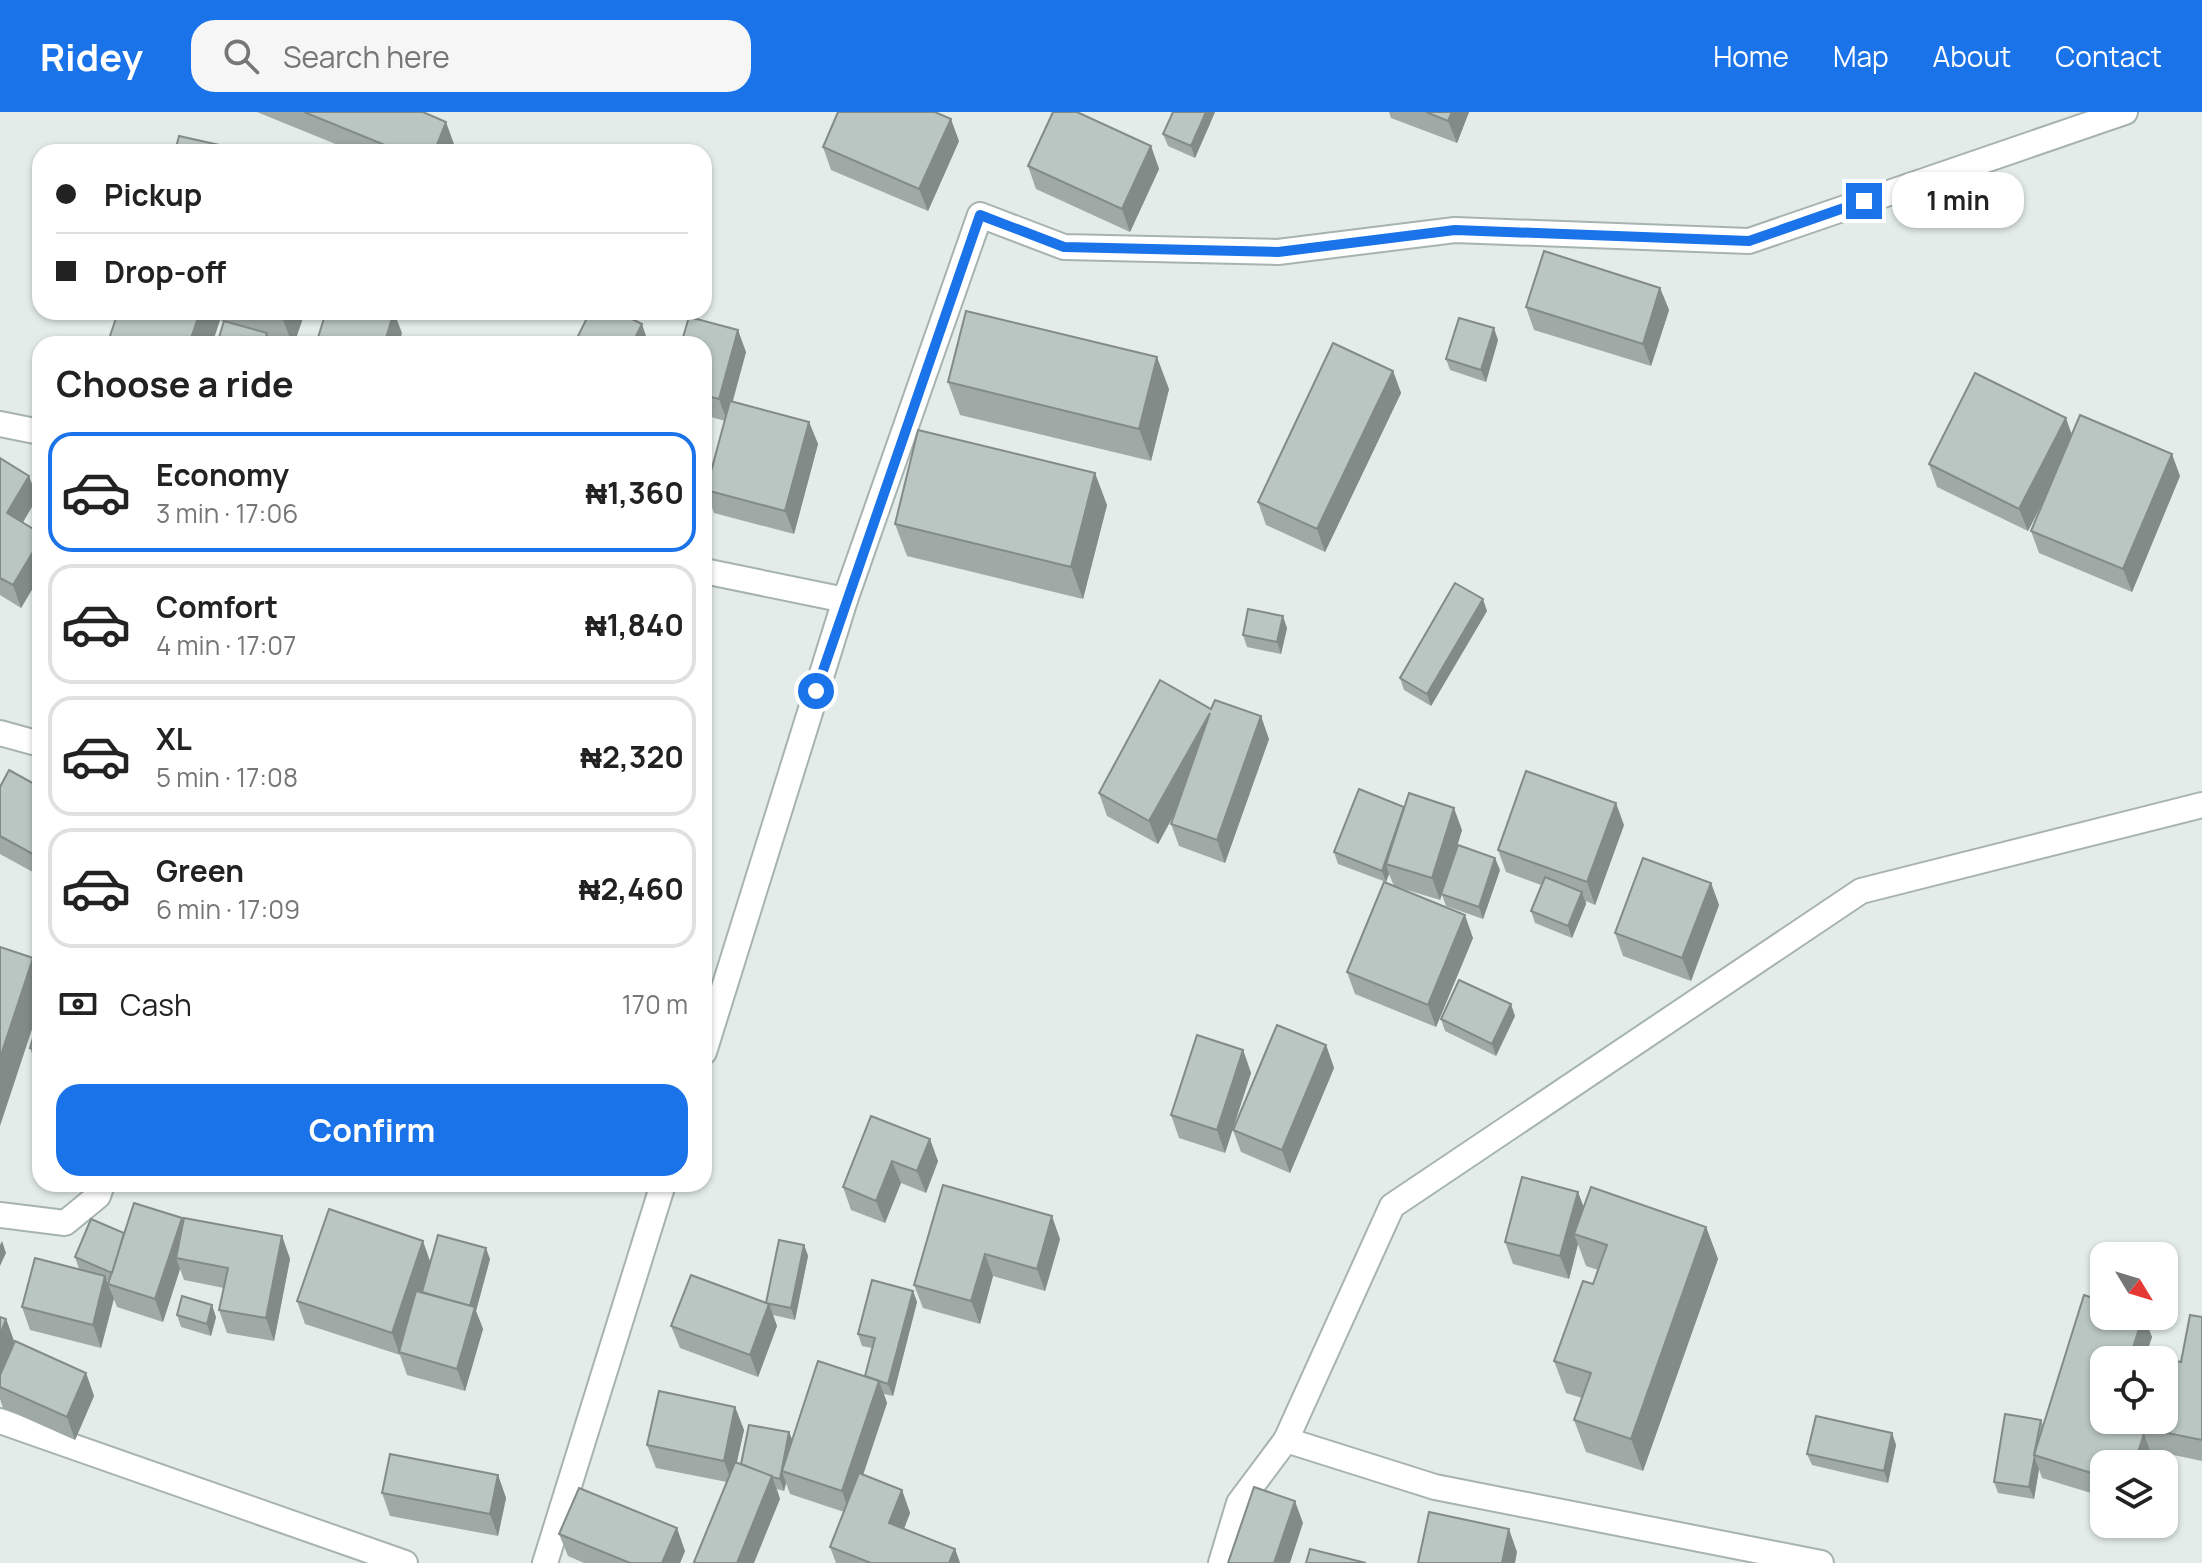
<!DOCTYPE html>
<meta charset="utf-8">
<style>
body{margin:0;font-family:Manrope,sans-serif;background:#f6f6f6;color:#222;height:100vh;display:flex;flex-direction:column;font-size:30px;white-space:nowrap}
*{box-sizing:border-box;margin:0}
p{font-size:26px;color:#767676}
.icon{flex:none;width:44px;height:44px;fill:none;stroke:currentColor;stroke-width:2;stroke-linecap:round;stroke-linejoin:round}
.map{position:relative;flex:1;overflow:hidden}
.drawer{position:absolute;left:32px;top:224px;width:680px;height:856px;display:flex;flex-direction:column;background:#fff;border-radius:24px;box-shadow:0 2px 6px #0004}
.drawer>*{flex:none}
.hud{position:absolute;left:32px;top:32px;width:680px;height:176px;border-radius:24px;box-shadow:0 2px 6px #0004;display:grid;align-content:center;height:176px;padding:0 24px;background:#fff}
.needle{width:52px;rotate:128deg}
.controls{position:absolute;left:2090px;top:1130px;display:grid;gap:16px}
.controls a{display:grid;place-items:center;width:88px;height:88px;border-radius:16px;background:#fff;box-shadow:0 2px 6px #0004;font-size:40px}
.end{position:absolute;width:36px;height:36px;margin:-18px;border:10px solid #1a73e8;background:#fff;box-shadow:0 0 0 4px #fff}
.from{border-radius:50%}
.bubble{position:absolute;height:56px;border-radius:24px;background:#fff;box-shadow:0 2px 6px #0004;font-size:26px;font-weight:700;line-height:56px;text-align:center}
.hud b{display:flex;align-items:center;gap:28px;height:76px;font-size:30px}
.hud b+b{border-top:2px solid #e0e0e0}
.hud i{width:20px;height:20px;background:#222}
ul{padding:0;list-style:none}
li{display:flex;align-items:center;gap:24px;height:120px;margin:0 16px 12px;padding:0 8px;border:4px solid #e0e0e0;border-radius:24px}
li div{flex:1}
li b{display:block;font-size:30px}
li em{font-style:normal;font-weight:700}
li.on{border-color:#1a73e8}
li>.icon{width:72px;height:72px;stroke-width:1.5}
h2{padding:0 24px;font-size:36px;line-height:96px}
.pay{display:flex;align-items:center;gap:20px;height:88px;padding:0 24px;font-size:30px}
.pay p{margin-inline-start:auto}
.action{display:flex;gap:16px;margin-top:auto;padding:16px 24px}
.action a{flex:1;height:92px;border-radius:24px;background:#1a73e8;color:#fff;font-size:32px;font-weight:700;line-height:92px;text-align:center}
header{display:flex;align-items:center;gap:48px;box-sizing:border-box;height:112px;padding:0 40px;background:#1a73e8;color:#fff}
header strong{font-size:38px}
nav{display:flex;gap:44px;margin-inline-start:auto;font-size:28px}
.search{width:560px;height:72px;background:#f6f6f6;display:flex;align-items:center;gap:20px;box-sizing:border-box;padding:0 28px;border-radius:24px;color:#767676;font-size:30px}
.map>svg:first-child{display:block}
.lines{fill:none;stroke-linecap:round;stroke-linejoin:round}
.minor-casing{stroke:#a6b3af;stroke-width:28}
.minor{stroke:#fff;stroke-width:24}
.wall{fill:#9faaa6;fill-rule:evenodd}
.shaded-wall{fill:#828b87}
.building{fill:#b9c6c1;stroke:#828b87;stroke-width:2}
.route{stroke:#1a73e8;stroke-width:10}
</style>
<header>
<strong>Ridey</strong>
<div class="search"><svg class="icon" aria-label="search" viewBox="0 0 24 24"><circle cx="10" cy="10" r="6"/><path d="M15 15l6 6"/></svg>Search here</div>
<nav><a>Home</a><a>Map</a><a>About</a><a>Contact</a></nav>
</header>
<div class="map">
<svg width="2202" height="1451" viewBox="0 0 2202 1451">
<rect width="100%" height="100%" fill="#e3ece8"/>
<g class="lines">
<!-- minor casing -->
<g class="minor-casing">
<g id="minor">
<polyline points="0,312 40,320"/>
<polyline points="704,459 845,488"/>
<polyline points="0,621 40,632"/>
<polyline points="704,940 845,488 980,103 1064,135 1278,140 1455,118 1749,129 2125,0"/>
<polyline points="0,1103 65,1111 98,1084 102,1072"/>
<polyline points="0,1309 405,1451"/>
<polyline points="1286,1328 1435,1375 1821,1451"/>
<polyline points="545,1451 663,1072"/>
<polyline points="1221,1451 1239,1391 1286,1328 1392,1094 1861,779 2202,693"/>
</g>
</g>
<!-- minor -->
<use href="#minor" class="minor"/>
</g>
<!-- wall -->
<g class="wall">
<polygon points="257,0 423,0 454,32 451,40 355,40"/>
<polygon points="1215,0 1195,46 1168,34 1163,22"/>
<polygon points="1389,0 1469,0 1457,31 1391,6"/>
<polygon points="959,29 928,99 831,58 823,35"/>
<polygon points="1151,34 1159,57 1130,120 1036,77 1028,54"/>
<polygon points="1660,176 1669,198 1651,254 1534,218 1526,195"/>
<polygon points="118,200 305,200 294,232 286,232 269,226 271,232 220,208 212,232 109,232 108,230"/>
<polygon points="1498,228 1486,270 1450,258 1446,247"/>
<polygon points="704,232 746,240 733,289 809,310 818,332 794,422 714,401 706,378 725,309 704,303"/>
<polygon points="1393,259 1401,281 1325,440 1266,413 1258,390"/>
<polygon points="948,270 1169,277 1151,349 960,303"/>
<polygon points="2071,322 2180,364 2132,480 2039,441 2031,419 2045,386 2028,419 1937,375 1929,352"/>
<polygon points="0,346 29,364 37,386 23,410 40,421 40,464 21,496 0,483"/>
<polygon points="1107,393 1083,487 907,444 895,412"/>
<polygon points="1487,499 1431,594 1404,578 1400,566"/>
<polygon points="1287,516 1281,542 1247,535 1243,523"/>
<polygon points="1211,597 1269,627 1225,751 1179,734 1171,712 1174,701 1158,732 1107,704 1099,681"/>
<polygon points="0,675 40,675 40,764 0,742"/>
<polygon points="1624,713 1595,793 1586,789 1586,792 1572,826 1535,811 1531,799 1541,773 1506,760 1498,738"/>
<polygon points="1462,718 1451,755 1500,758 1483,807 1446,794 1442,783 1440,788 1394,774 1473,826 1436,915 1355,882 1347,860 1394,774 1389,762 1386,770 1338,752 1334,740"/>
<polygon points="1711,771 1719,793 1691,869 1623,844 1615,821"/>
<polygon points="40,902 40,959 38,958 30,936"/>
<polygon points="1515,904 1496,944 1445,919 1441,907"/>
<polygon points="1326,933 1334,956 1290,1061 1241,1040 1233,1018"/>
<polygon points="1243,938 1251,961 1225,1041 1179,1026 1171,1003"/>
<polygon points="871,1004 938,1049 926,1081 901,1071 885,1111 851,1098 843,1075"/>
<polygon points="943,1073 1060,1127 1045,1179 993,1164 980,1212 923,1196 914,1173"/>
<polygon points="1578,1080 1584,1096 1706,1115 1718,1147 1643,1359 1586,1340 1574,1308 1582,1286 1566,1281 1554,1249 1593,1172 1598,1158 1586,1154 1578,1132 1569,1167 1513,1152 1505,1130"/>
<polygon points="183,1110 282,1124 290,1147 274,1229 227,1221 219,1198 224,1176 184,1168 180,1157 163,1210 117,1195 108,1172 109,1169 107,1168 114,1186 101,1236 30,1218 22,1195 79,1157 75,1145 124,1121"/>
<polygon points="804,1133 808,1144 795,1208 773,1203 777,1214 758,1265 680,1236 671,1214 767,1191"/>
<polygon points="490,1147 476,1199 483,1217 465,1279 407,1263 400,1243 305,1212 297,1189 431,1149"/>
<polygon points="913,1179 917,1190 893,1284 884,1282 887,1291 863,1363 902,1378 910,1401 904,1417 955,1437 960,1451 836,1451 830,1435 844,1400 790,1382 786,1371 784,1379 777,1377 780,1387 727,1370 656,1356 647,1333 735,1295 744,1318 737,1350 741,1352 789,1320 792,1328 865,1264 872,1236 862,1234 858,1222"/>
<path d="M2084,1183L2104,1190V1204H2144L2152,1225L2146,1243L2181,1250L2190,1203L2202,1205V1349L2150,1338L2152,1344L2149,1352H2104V1385L2042,1366L2039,1357L2034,1387L1998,1381L1994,1370L2005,1302L2041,1308L2043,1313ZM2104,1248H2164V1308H2129L2128,1313L2130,1317L2123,1315L2125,1308H2104Z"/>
<polygon points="177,1203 216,1205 211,1224 181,1215"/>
<polygon points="0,1205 6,1207 14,1229 9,1243 86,1261 94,1284 75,1328 3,1296 0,1287"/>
<polygon points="1892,1321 1896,1333 1888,1371 1812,1353 1807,1342"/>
<polygon points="498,1363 506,1386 498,1424 390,1404 382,1381"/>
<polygon points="559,1422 685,1439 680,1451 584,1451 568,1444"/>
</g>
<!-- shaded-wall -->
<g class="shaded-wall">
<polygon points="1206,0 1215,0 1195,46 1191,34"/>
<polygon points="1452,0 1469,0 1457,31 1448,9"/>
<polygon points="951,7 959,29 928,99 919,77"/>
<polygon points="446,10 454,32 451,40 434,40"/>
<polygon points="1151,34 1159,57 1130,120 1122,97"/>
<polygon points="1660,176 1669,198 1651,254 1643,232"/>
<polygon points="200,200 217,200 220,208 212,232 189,232"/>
<polygon points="282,200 305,200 294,232 292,232 281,202"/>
<polygon points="394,200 402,221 399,232 384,232"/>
<polygon points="642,212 646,224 642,232 632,232"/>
<polygon points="1494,216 1498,228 1486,270 1481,258"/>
<polygon points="738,218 746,240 727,309 719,287"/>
<polygon points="267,221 271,232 264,232"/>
<polygon points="1157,245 1169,277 1151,349 1139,317"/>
<polygon points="1393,259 1401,281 1325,440 1317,417"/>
<polygon points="2066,306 2074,329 2028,419 2019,397"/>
<polygon points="809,310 818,332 794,422 785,399"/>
<polygon points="2172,342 2180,364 2132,480 2123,457"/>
<polygon points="1095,361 1107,393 1083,487 1071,455"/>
<polygon points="29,364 37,386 15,424 7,401"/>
<polygon points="40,428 40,464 21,496 13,473"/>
<polygon points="1483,487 1487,499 1431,594 1427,582"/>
<polygon points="1283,504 1287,516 1281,542 1277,530"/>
<polygon points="1210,601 1218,623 1158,732 1149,709"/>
<polygon points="1261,604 1269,627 1225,751 1217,728"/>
<polygon points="1616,691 1624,713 1595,793 1587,770"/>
<polygon points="1406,695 1386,752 1389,762 1386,770 1382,759"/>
<polygon points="1454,696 1462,718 1440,788 1432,766"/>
<polygon points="1495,746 1500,758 1483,807 1479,795"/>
<polygon points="1711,771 1719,793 1691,869 1682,846"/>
<polygon points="1582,780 1586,792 1572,826 1568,814"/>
<polygon points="1465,803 1473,826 1436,915 1428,893"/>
<polygon points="33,846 40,864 40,893 0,1014 0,946"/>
<polygon points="1511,892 1515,904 1496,944 1492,932"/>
<polygon points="1326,933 1334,956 1290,1061 1282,1038"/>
<polygon points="1243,938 1251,961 1225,1041 1217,1018"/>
<polygon points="930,1027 938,1049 926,1081 917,1059"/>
<polygon points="892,1049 901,1071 885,1111 876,1089"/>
<polygon points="1578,1080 1586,1102 1574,1122 1578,1132 1569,1167 1560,1144"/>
<polygon points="1052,1104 1060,1127 1045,1179 1037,1157"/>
<polygon points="182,1106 190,1128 176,1146 180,1157 163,1210 155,1187"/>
<polygon points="1706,1115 1718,1147 1643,1359 1631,1327"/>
<polygon points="282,1124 290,1147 274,1229 266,1206"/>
<polygon points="2,1129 6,1141 0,1154 0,1133"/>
<polygon points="423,1129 431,1152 401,1241 399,1240 400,1243 392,1221"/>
<polygon points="804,1133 808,1144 795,1208 791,1196"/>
<polygon points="486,1136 490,1147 476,1199 483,1217 465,1279 457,1257 468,1199"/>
<polygon points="985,1142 993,1164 980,1212 971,1189"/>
<polygon points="105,1164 114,1186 101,1236 93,1213"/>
<polygon points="913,1179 917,1190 893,1284 888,1272"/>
<polygon points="769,1192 777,1214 758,1265 750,1243"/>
<polygon points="212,1193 216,1205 211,1224 207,1212"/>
<polygon points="2143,1204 2152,1225 2144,1248 2129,1248"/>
<polygon points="6,1207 14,1229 0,1268 0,1223"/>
<polygon points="86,1261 94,1284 75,1328 67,1305"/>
<polygon points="879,1269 887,1291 850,1402 842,1379"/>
<polygon points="735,1295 744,1318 732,1371 724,1349"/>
<polygon points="2110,1308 2125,1308 2117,1333 2109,1311"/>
<polygon points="789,1320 794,1332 782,1359 786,1371 784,1379 780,1367"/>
<polygon points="1892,1321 1896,1333 1888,1371 1884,1359"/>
<polygon points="2144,1322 2152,1344 2149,1352 2134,1352"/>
<polygon points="2034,1345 2039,1357 2034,1387 2029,1375"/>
<polygon points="498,1363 506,1386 498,1424 490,1402"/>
<polygon points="772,1364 780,1387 754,1451 737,1451"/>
<polygon points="902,1378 910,1401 897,1434 889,1411"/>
<polygon points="1295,1389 1303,1411 1290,1451 1274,1451"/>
<polygon points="677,1416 685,1439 680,1451 662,1451"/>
<polygon points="1509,1417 1517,1440 1515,1451 1502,1451"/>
<polygon points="955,1437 960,1451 949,1451"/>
</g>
<!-- building -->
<g class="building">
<polygon points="304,0 423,0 446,10 434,40 402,40"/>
<polygon points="838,0 935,0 951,7 919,77 823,35"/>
<polygon points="1053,0 1077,0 1151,34 1122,97 1028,54"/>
<polygon points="1173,0 1206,0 1191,34 1163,22"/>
<polygon points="1426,0 1452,0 1448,9"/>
<polygon points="179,24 251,40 175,40"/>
<polygon points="1544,139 1660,176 1643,232 1526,195"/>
<polygon points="966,199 1157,245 1139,317 948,270"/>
<polygon points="118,200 200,200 189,232 114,232 108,230"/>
<polygon points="326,200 394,200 384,232 316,232"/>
<polygon points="590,200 618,200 642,212 632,232 574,232"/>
<polygon points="689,205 738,218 719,287 704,283 704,232 681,232"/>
<polygon points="1459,206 1494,216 1481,258 1446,247"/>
<polygon points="224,209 267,221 264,232 217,232"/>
<polygon points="1333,231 1393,259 1317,417 1258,390"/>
<polygon points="1975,261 2066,306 2019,397 1929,352"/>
<polygon points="730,289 809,310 785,399 706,378"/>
<polygon points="2080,303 2172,342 2123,457 2031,419"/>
<polygon points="918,318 1095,361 1071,455 895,412"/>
<polygon points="0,346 29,364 7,401 40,421 40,428 13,473 0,466"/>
<polygon points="1455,471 1483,487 1427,582 1400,566"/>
<polygon points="1248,497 1283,504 1277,530 1243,523"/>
<polygon points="1160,568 1211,597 1215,588 1261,604 1217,728 1171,712 1210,601 1149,709 1099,681"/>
<polygon points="9,658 40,675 40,746 0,724 0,675"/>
<polygon points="1526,659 1616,691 1587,770 1498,738"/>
<polygon points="1359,677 1404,695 1382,759 1334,740"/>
<polygon points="1409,681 1454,696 1432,766 1386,752"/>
<polygon points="1458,733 1495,746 1479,795 1441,782"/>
<polygon points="1643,746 1711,771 1682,846 1615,821"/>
<polygon points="1545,765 1582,780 1568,814 1531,799"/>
<polygon points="1384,770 1465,803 1428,893 1347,860"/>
<polygon points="0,835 33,846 0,946"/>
<polygon points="1459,868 1511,892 1492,932 1441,907"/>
<polygon points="40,902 40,939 30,936"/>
<polygon points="1277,913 1326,933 1282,1038 1233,1018"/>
<polygon points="1197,923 1243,938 1217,1018 1171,1003"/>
<polygon points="871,1004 930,1027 917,1059 892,1049 876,1089 843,1075"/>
<polygon points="1522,1065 1578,1080 1560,1144 1505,1130"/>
<polygon points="943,1073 1052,1104 1037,1157 985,1142 971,1189 914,1173"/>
<polygon points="1591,1075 1706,1115 1631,1327 1574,1308 1591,1261 1554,1249 1583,1169 1593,1172 1607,1133 1574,1122"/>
<polygon points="134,1091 182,1106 155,1187 108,1172"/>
<polygon points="329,1097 423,1129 392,1221 297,1189"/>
<polygon points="184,1106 282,1124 266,1206 219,1198 228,1156 176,1146"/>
<polygon points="91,1107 124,1121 112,1161 75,1145"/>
<polygon points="438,1123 486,1136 470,1194 422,1180"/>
<polygon points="779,1128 804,1133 791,1196 766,1191"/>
<polygon points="35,1146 105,1164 93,1213 22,1195"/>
<polygon points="691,1163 769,1192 750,1243 671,1214"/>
<polygon points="872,1168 913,1179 888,1272 865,1264 875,1226 858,1222"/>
<polygon points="416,1179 475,1195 457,1257 399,1240"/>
<polygon points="2084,1183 2104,1190 2104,1204 2143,1204 2129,1248 2104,1248 2104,1308 2110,1308 2109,1311 2144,1322 2134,1352 2104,1352 2104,1365 2034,1343"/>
<polygon points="182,1184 212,1193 207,1212 177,1203"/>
<polygon points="2190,1203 2202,1205 2202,1328 2128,1313 2129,1308 2164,1308 2164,1248 2140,1248 2141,1243 2181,1250"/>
<polygon points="0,1205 6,1207 0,1223"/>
<polygon points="15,1229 86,1261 67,1305 0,1275 0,1263"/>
<polygon points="818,1249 879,1269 842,1379 782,1359"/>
<polygon points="659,1279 735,1295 724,1349 647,1333"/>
<polygon points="2005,1302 2041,1308 2034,1343 2035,1343 2029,1375 1994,1370"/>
<polygon points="1816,1304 1892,1321 1884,1359 1807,1342"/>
<polygon points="749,1313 789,1320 780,1367 772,1365 741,1352"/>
<polygon points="390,1342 498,1363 490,1402 382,1381"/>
<polygon points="735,1350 772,1364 737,1451 696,1451 694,1450"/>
<polygon points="859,1361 902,1378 889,1411 955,1437 949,1451 871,1451 830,1435"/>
<polygon points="1254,1375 1295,1389 1274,1451 1228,1451"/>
<polygon points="579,1376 677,1416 662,1451 630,1451 559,1422"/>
<polygon points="1429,1400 1509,1417 1502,1451 1418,1451"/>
<polygon points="1310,1437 1366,1451 1306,1451"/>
</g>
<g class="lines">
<!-- route -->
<polyline class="route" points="816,579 980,103 1064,135 1278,140 1455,118 1749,129 1864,89"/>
</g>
</svg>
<div class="controls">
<a><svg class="needle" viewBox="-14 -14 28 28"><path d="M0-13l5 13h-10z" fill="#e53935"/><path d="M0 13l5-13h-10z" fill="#767676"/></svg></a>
<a><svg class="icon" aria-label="locate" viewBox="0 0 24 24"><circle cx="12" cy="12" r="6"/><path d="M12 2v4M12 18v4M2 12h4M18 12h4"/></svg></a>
<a><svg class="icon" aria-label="layers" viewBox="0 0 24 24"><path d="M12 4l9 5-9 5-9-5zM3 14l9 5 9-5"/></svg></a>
</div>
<i class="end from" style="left:816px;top:579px"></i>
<i class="end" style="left:1864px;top:89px"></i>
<div class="bubble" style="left:1892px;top:60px;width:132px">1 min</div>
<div class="hud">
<b><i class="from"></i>Pickup</b>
<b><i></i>Drop-off</b>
</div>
<section class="drawer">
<h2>Choose a ride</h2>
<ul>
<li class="on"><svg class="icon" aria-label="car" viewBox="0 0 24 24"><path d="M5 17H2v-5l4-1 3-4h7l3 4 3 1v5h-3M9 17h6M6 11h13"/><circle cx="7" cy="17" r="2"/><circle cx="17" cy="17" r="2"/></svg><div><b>Economy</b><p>3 min · 17:06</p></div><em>₦1,360</em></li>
<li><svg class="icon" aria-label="car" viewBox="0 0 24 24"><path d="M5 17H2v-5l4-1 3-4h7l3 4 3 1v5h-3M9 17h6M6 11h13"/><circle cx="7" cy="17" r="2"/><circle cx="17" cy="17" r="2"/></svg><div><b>Comfort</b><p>4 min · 17:07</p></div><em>₦1,840</em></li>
<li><svg class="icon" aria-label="car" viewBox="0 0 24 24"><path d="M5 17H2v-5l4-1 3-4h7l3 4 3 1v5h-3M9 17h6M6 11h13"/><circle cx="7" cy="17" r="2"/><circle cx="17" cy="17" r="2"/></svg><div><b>XL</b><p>5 min · 17:08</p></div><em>₦2,320</em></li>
<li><svg class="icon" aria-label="car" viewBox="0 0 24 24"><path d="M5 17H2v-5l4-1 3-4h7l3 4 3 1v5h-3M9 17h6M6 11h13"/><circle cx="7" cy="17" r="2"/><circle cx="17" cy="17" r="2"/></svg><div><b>Green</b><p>6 min · 17:09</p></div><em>₦2,460</em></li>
</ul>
<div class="pay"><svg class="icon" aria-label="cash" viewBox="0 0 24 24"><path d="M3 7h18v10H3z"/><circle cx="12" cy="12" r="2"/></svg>Cash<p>170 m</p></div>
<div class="action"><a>Confirm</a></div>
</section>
</div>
